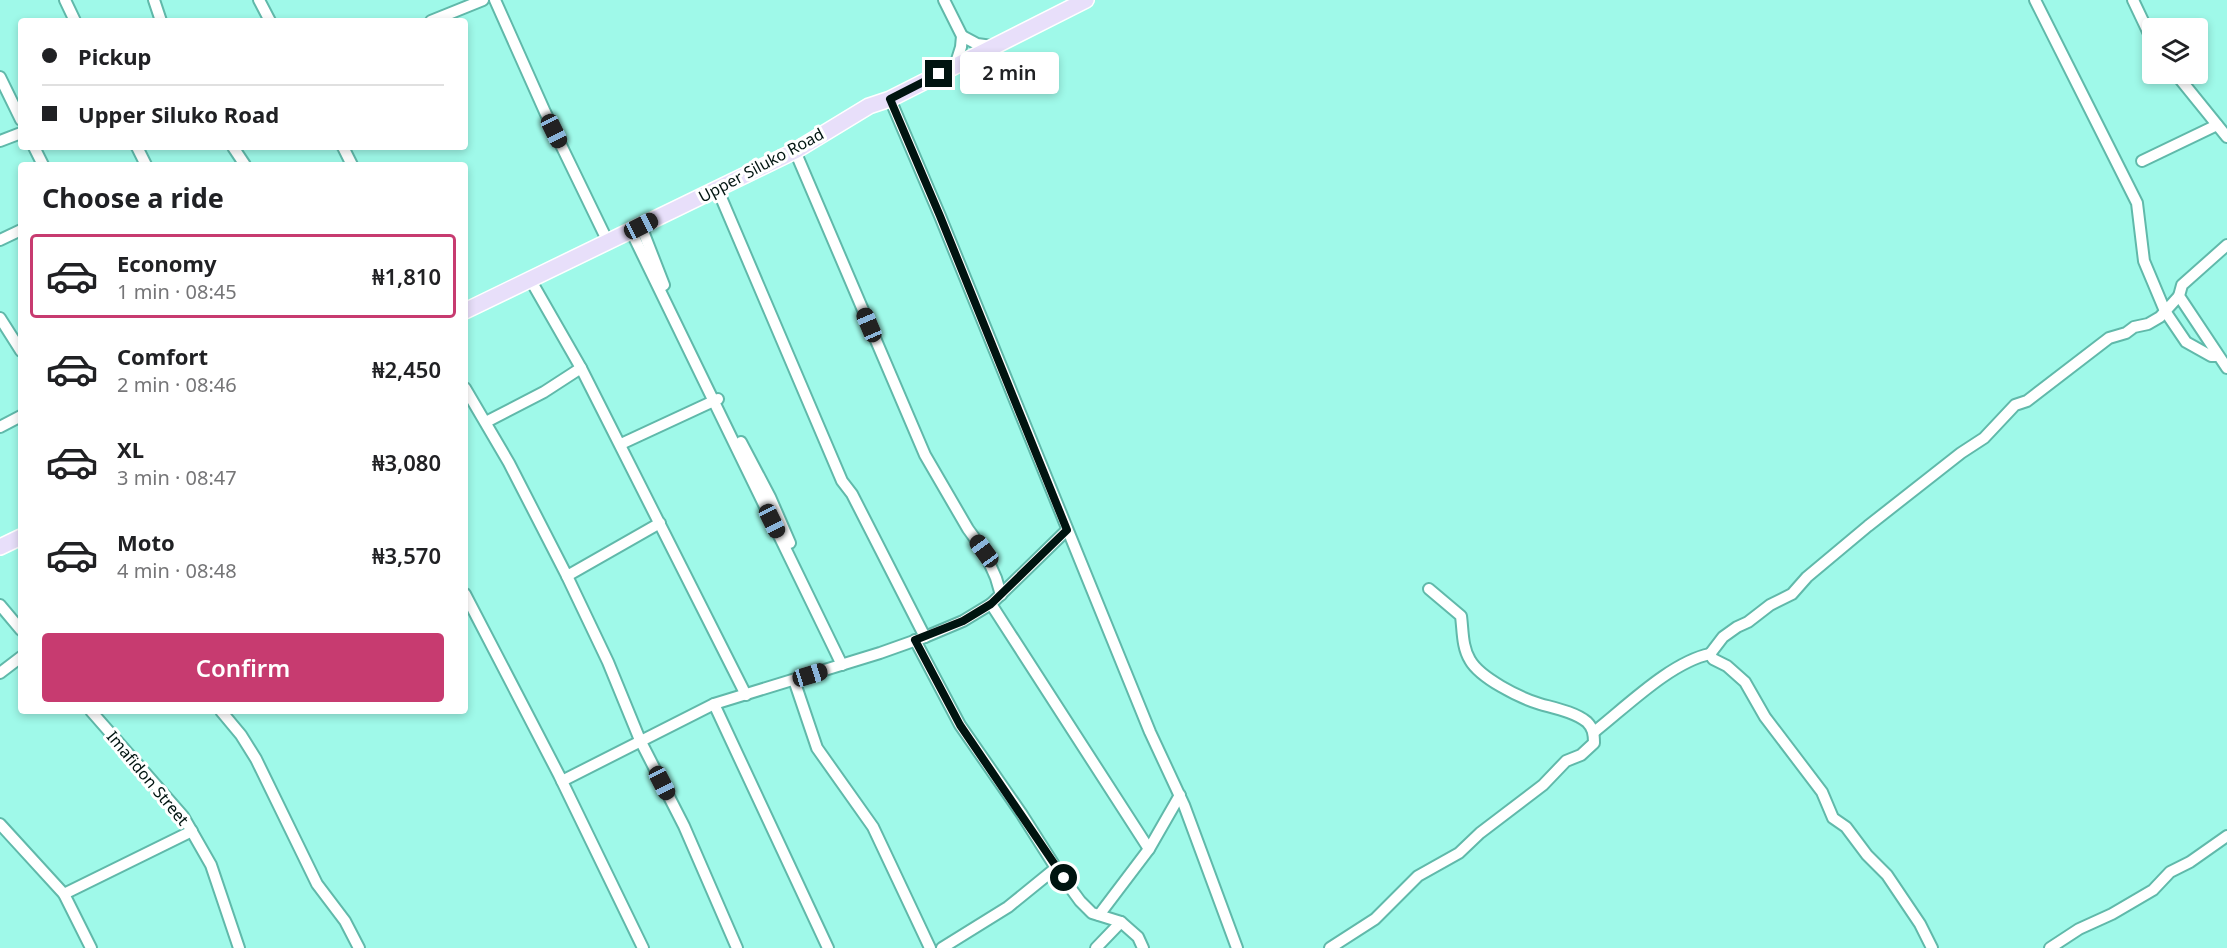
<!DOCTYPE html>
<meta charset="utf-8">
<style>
body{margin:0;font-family:"Noto Sans",sans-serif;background:#f6f6f6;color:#202124;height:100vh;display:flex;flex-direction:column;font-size:22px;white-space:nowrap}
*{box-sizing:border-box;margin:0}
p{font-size:20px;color:#757577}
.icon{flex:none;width:33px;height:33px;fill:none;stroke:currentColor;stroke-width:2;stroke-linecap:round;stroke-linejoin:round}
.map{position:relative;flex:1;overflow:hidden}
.drawer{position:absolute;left:18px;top:162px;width:450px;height:552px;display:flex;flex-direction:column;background:#fff;border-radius:6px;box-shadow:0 3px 9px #0003}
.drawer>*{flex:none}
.banner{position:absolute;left:18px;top:18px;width:450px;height:132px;border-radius:6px;box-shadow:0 3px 9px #0003;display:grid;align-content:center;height:132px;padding:0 24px;background:#fff}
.controls{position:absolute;left:2142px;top:18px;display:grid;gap:12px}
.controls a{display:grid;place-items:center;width:66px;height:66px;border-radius:6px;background:#fff;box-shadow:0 3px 9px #0003;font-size:30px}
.end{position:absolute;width:27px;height:27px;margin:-14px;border:8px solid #001410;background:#fff;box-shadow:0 0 0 3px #fff}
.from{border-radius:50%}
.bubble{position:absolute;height:42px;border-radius:6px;background:#fff;box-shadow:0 3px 9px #0003;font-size:20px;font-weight:600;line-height:42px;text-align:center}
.car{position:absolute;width:18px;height:36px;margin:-18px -9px;border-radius:8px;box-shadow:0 0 4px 2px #0007;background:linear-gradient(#222 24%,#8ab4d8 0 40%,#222 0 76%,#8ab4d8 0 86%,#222 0)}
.banner b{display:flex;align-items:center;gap:21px;height:57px;font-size:22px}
.banner b+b{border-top:2px solid #e0e0e0}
.banner i{width:15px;height:15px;background:#202124}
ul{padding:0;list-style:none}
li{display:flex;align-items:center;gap:18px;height:84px;margin:0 12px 9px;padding:0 12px;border:3px solid transparent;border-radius:6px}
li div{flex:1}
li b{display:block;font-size:22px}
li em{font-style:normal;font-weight:600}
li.active{border-color:#c73b70}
li>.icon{width:54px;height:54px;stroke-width:1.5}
h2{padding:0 24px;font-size:27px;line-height:72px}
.cta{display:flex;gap:12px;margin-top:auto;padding:12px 24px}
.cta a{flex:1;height:69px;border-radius:6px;background:#c73b70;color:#fff;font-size:24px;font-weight:600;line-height:69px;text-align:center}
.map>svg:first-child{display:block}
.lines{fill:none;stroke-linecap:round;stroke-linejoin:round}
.minor-casing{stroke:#60b9aa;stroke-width:14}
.primary-casing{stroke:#fff;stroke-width:18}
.minor{stroke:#fff;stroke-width:10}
.primary{stroke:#e8dffa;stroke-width:15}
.route{stroke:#001410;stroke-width:8}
.labels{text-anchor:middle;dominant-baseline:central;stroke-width:6;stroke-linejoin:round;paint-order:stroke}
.street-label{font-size:16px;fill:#001410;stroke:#fff}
</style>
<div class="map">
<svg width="2227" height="948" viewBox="0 0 2227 948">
<rect width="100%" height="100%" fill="#9ff9e9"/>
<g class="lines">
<!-- minor casing -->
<g class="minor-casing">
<g id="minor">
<polyline points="65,0 75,21"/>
<polyline points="154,0 161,21"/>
<polyline points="259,0 270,21"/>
<polyline points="495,0 545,112 608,242"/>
<polyline points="944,0 962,36 961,47 955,66"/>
<polyline points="2035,0 2137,203 2144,261 2165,311 2186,342 2211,356 2218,356"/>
<polyline points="2133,0 2152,40"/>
<polyline points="431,21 483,0"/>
<polyline points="962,36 977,44 992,46"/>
<polyline points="2176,74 2227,137"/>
<polyline points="0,77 21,120"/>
<polyline points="890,99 940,216 1150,732 1184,805 1237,948"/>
<polyline points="0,141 21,133"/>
<polyline points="34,147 43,165"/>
<polyline points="137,147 146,165"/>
<polyline points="233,147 245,165"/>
<polyline points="343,147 352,165"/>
<polyline points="795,151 925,455 968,529 984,551 996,578 1001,595"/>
<polyline points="2142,161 2217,125"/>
<polyline points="717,188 842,481 852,494 925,637"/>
<polyline points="641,226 664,285"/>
<polyline points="631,231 842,665"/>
<polyline points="0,240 21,230"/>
<polyline points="2227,245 2182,285 2179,296 2227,368"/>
<polyline points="530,279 581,368 746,695"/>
<polyline points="0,318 21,351"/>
<polyline points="465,388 509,463 567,576 608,662 640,740 684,826 737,948"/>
<polyline points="486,422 544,392 581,368"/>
<polyline points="0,427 21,416"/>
<polyline points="741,442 770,497 790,543"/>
<polyline points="621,444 718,399"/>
<polyline points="1067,530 991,604 1149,849"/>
<polyline points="567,576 660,523"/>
<polyline points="465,594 559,775 643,948"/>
<polyline points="0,605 21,630"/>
<polyline points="915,640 960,725 1021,813 1056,868 1008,907 942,948"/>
<polyline points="0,673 21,657"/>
<polyline points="794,680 817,748 873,827 930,948"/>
<polyline points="714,704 828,948"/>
<polyline points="91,711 183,816 211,865 239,948"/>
<polyline points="221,711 241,735 256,759 317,884 345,921 359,948"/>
<path d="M1594,732C1627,706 1671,662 1710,654"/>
<polyline points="562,781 714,704 880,653 925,637 963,621 991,604"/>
<polyline points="0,824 64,894 91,948"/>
<polyline points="1056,868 1080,901 1092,913 1121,922 1138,937 1143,948"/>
<polyline points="64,894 192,831"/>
<polyline points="1099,915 1149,849 1180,795"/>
<polyline points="1096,948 1121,922"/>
<path d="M1330,948L1375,919L1418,876L1459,853L1480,833L1543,785L1566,761L1581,755L1594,743C1594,734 1593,728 1587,722C1575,712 1554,708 1540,704C1520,698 1480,678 1470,660C1462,647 1463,631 1461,616L1429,589"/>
<polyline points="1932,948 1920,924 1887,875 1867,855 1846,827 1833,818 1822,792 1765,717 1745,682 1727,666 1713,659 1710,654 1723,637 1737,627 1748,622 1770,605 1792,594 1807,577 1868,526 1961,453 1984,438 2015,405 2027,401 2109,338 2126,333 2134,327 2148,324 2160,317 2179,296"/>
<polyline points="2050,948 2079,929 2112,914 2153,890 2170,872 2190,862 2227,836"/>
</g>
</g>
<!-- primary casing -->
<g class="primary-casing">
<g id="primary">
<polyline points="465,311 795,151 869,106 890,99 1086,0"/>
<polyline points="0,547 21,537"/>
</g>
</g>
<!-- minor -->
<use href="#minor" class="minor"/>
<!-- primary -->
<use href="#primary" class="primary"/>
</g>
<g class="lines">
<!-- route -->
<polyline class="route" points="939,74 890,99 940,216 1067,530 991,604 963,621 915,640 960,725 1064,878"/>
</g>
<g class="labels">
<!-- street labels -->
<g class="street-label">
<text transform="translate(761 165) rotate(-28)">Upper Siluko Road</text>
<text transform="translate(148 778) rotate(50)">Imafidon Street</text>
</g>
</g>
</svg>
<div class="controls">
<a><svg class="icon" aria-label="layers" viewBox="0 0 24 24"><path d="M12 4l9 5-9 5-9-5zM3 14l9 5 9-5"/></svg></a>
</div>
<i class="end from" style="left:1064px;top:878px"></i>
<i class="end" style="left:939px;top:74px"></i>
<div class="bubble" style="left:960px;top:52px;width:99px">2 min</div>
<i class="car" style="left:554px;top:131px;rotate:154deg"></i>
<i class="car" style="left:641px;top:226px;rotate:63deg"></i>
<i class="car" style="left:869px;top:325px;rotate:337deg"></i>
<i class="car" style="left:772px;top:521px;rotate:154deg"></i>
<i class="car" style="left:984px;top:551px;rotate:324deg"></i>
<i class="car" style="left:810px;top:675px;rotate:73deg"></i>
<i class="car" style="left:662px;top:783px;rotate:153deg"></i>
<div class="banner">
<b><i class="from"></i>Pickup</b>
<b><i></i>Upper Siluko Road</b>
</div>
<section class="drawer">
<h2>Choose a ride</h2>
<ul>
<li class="active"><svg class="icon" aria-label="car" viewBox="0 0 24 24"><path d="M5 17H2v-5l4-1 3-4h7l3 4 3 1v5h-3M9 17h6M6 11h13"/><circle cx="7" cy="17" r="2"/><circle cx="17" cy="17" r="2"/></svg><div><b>Economy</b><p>1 min · 08:45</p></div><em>₦1,810</em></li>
<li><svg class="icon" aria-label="car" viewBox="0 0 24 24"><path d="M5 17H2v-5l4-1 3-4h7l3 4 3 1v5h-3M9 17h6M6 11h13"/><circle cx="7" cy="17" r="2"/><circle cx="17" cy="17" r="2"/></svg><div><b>Comfort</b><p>2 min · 08:46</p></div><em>₦2,450</em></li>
<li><svg class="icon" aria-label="car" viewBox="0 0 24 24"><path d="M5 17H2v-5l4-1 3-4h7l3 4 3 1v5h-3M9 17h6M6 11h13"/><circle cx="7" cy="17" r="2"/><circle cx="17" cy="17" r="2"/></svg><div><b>XL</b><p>3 min · 08:47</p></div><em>₦3,080</em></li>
<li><svg class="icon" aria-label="car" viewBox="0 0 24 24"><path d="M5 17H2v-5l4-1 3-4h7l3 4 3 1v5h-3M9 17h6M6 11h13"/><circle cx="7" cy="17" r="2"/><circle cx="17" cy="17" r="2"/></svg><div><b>Moto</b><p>4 min · 08:48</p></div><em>₦3,570</em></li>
</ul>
<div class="cta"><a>Confirm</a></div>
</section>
</div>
